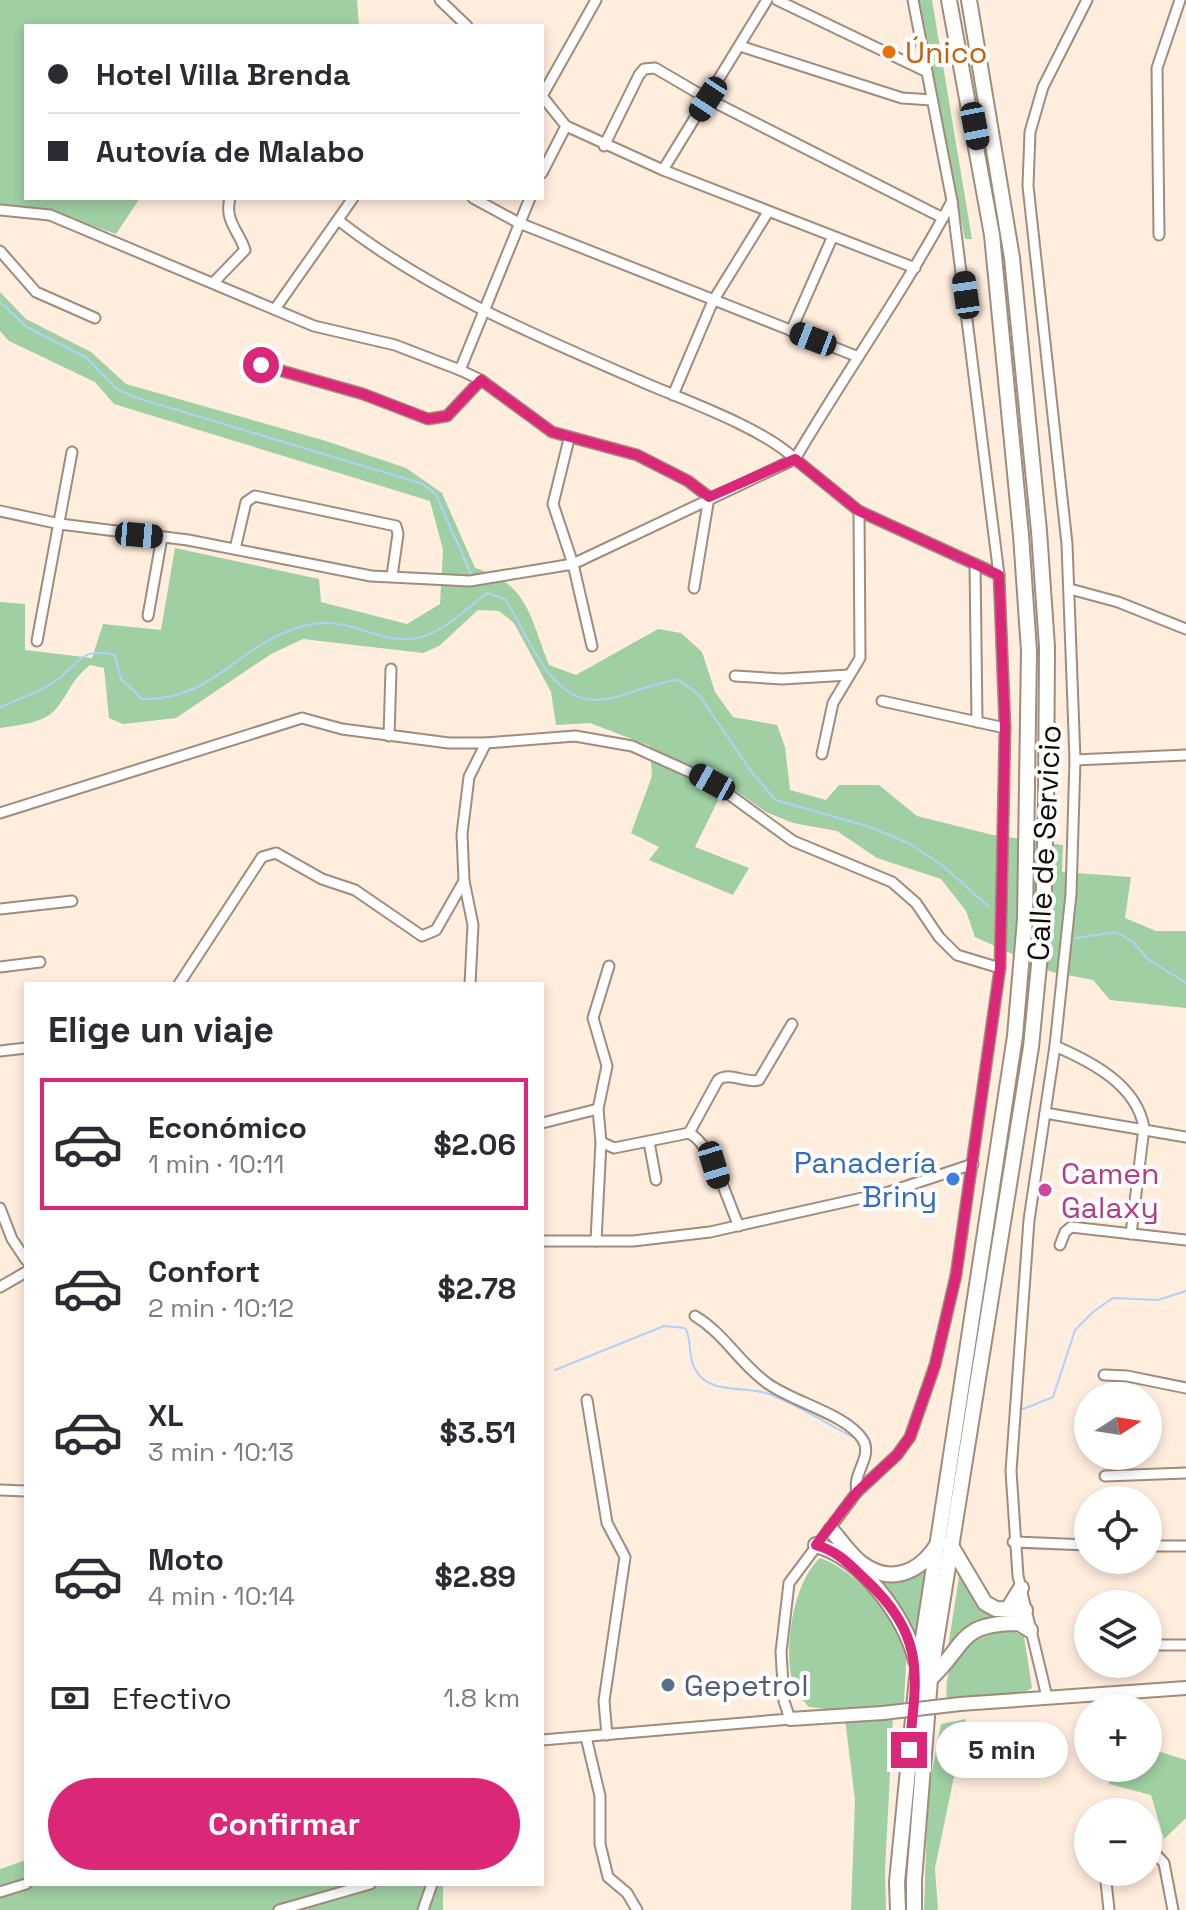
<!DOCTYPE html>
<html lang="es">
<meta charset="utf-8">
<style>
body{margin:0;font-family:"Space Grotesk",sans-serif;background:#f7f7f7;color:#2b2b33;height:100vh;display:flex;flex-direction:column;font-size:30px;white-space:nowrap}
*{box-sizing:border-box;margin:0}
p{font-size:26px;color:#7c7c81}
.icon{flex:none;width:44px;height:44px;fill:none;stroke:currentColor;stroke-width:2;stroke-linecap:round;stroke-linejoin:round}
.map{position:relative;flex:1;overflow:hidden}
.panel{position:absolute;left:24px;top:982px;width:520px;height:904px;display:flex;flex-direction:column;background:#fff;border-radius:0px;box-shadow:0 4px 12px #0003}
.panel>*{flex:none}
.banner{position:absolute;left:24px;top:24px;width:520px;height:176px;border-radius:0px;box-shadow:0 4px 12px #0003;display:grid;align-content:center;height:176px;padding:0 24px;background:#fff}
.needle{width:52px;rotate:78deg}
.fabs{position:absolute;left:1074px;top:1382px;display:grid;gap:16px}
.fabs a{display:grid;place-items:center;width:88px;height:88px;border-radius:50%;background:#fff;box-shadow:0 4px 12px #0003;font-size:40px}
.end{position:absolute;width:36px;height:36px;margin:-18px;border:10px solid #db2777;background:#fff;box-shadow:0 0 0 4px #fff}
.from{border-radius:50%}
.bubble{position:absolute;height:56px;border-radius:28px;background:#fff;box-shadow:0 4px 12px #0003;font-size:26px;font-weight:800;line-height:56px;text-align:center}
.car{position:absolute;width:24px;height:48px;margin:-24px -12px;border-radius:10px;box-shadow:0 0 6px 2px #0007;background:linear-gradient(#222 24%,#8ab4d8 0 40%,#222 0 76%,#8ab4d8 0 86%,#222 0)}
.banner b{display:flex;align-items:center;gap:28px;height:76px;font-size:30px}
.banner b+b{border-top:2px solid #e1e1e2}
.banner i{width:20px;height:20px;background:#2b2b33}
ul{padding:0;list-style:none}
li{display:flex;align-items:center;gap:24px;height:132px;margin:0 16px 12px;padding:0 8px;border:4px solid transparent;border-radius:0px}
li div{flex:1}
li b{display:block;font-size:30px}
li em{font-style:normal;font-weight:800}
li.active{border-color:#db2777}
li>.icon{width:72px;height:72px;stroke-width:1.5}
h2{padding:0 24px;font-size:36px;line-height:96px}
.pay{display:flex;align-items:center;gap:20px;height:88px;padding:0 24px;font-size:30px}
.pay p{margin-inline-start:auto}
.button{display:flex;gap:16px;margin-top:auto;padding:16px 24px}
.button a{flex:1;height:92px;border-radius:48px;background:#db2777;color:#fff;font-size:32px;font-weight:800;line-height:92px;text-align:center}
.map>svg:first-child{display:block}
.green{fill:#9fcfa3}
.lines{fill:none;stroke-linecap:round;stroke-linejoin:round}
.stream{stroke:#afd1fb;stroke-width:2}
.minor-casing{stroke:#a08c7b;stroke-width:13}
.major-casing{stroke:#a08c7b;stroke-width:16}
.highway-casing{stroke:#a08c7b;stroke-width:18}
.minor{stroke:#fff;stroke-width:9}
.major{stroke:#fff;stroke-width:12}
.highway{stroke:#fff;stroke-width:14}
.major-bridge-casing{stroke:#a08c7b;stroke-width:16;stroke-linecap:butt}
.major-bridge{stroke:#fff;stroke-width:12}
.route{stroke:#db2777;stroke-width:10}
.food-dot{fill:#e8710a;stroke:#fefefe;stroke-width:3}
.shop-dot{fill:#3f7fe0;stroke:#fefefe;stroke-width:3}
.hotel-dot{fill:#d1479c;stroke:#fefefe;stroke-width:3}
.service-dot{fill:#5c6f8a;stroke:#fefefe;stroke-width:3}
.labels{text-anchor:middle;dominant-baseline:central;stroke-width:8;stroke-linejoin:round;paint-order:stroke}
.food-label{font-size:30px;fill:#c56008;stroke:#fefefe;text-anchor:start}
.street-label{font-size:30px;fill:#110b05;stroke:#fefefe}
.shop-label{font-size:30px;fill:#366cbe;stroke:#fefefe;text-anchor:end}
.hotel-label{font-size:30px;fill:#b23c85;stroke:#fefefe;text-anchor:start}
.service-label{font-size:30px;fill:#4e5e75;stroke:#fefefe;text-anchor:start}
</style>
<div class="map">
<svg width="1186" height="1910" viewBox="0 0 1186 1910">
<rect width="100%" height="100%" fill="#ffedde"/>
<!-- green -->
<g class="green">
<polygon points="0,0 357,0 359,26 26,26 26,198 140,198 116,234 42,208 0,205"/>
<polygon points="915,0 932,0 972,239 965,239"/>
<path d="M0,292L26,319L91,352L126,384L326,441L406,468L442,493L475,568C529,584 530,618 549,665L576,675L658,629L681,633L702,652L715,692L733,717L777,725L785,747L790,790L826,800L839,785H879L917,816L993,835L1063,845L1062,872L1131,877L1125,918L1156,931H1186V1008L1110,1000L1093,980L1052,972L975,937L966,911L941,879L877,858L837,831L793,823L766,812L726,784L695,847L749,868L733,895L649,860L659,847L631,833L652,776L650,746L590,723L556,725L551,692L514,623L499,611L478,610L439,646L423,653L303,639L271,654L176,718L123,724L109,718L104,668L90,665C70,681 69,694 55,710C42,724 17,725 0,728V602L25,604V650L92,658L103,624L161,630L175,548L319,579L321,602L407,624L440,604L443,550L430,501L114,404L95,382L9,341L0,331Z"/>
<path d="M820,1558C849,1567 899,1615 905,1646C908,1663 904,1685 904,1703L879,1708L893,1716L885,1870L886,1910H851L855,1800L844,1711L809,1707C804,1701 797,1694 794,1687C782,1652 793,1582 820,1558Z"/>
<polygon points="930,1560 915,1652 864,1571 883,1579"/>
<polygon points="961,1564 972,1591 1015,1618 979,1625 946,1661"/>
<path d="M1008,1629L1024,1636L1032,1688L1021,1694L947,1700C942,1655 970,1638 1008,1629Z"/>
<polygon points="966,1719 935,1868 938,1910 924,1910 928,1793 941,1724"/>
<polygon points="1148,1748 1186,1760 1186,1818 1164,1839 1151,1795 1109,1784 1110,1768 1148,1768"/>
<polygon points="26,1860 26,1884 443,1884 443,1910 0,1910 0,1869"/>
</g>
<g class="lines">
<!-- stream -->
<g class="stream">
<polyline points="0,302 27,327 87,358 117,389 134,397 423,484 436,495 472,576"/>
<path d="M0,707C19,699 41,692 57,680C80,662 81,647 115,655L121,679L142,699C213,701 236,646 300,627C347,613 370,641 409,639C439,638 464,610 487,593L505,599C527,631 548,701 596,700C624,699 650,682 679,680L699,695L753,774L776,800L870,827L910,844L942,865L988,906"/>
<polyline points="1076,938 1116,932 1132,941 1149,960 1186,983"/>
<path d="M555,1370L664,1326L685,1328C693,1341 687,1356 695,1369C709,1396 746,1385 769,1394C798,1405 826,1423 853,1437"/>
<polyline points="1023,1409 1053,1397 1075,1330 1094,1311 1113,1298 1158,1300 1186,1291"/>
</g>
<!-- minor casing -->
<g class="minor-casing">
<g id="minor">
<polyline points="440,0 467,26"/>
<polyline points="777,0 927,72"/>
<polyline points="740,46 902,98 932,100"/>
<polyline points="542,96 596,0"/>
<polyline points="542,96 566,126 542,173"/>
<polyline points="566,126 663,170 767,0"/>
<polyline points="604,146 639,75 644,69 655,68 708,99 943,218"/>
<polyline points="663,170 915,268"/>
<polyline points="473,198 519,223 856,356"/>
<polyline points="0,210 50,215 314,326 395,345 460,370 481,380 552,432 637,455 688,481 709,497"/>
<path d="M338,220C427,290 534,335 638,380C681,399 762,427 795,459C846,372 905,290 952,201"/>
<polyline points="1159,235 1157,68 1180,0"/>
<polyline points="0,251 36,292 95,318"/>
<path d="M214,282L245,250C239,231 224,221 230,198"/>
<polyline points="275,309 353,198"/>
<polyline points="791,331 832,238"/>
<polyline points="261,365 363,394 428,419 447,416 481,380"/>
<polyline points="460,370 530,198"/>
<polyline points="673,395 713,301 768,212"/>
<polyline points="569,439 553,504 573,564 592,646"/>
<polyline points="0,511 60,524 188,540 371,576 470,581 573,564 795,459 859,511 999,575"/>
<polyline points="235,549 246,502 255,496 396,526 398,534 392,576"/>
<polyline points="975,564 977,722"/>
<polyline points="694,588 709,497"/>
<polyline points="1070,589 1118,602 1186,629"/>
<polyline points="148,616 162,537"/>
<polyline points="37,641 72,452"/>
<polyline points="735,676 782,679 849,675"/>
<polyline points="882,701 1005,728"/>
<polyline points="389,736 391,669"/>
<polyline points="822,754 833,703 860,658 859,511"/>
<polyline points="1075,760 1186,755"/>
<polyline points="0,813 302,718 342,729 449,743 486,743 575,736 632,746 712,782 793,841 892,882 916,903 939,937 957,955 1000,968"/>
<polyline points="0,909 72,901"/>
<polyline points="0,967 40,962"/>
<polyline points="179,984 262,857 276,853 322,879 355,890 422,936 436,930 464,881"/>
<polyline points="470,984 473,925 464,881 462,834 469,777 486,743"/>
<path d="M1055,1046C1092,1062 1137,1085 1144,1128L1131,1234"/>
<polyline points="0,1051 26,1048"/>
<polyline points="598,1109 607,1066 593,1018 609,966"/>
<polyline points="1045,1113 1186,1137"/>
<polyline points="542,1123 598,1109 601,1142 596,1241"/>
<path d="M689,1133L718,1080C730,1071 745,1084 759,1080L792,1024"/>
<path d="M601,1142L614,1148L689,1133C713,1145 727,1201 739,1226"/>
<polyline points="649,1142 656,1180"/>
<polyline points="0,1208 12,1239 26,1260"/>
<polyline points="542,1241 633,1241 710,1232 889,1192 973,1164"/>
<polyline points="1060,1245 1065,1232 1071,1227 1186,1240"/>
<polyline points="0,1287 26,1272"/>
<path d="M695,1316C725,1334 739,1363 767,1383C792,1402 847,1414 863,1440C873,1457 852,1473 857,1492"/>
<polyline points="1104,1375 1127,1376 1186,1388"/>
<polyline points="587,1400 607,1523 625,1557 604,1701 607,1735"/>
<polyline points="1105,1476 1186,1473"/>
<polyline points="0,1490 26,1491"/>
<polyline points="1013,1542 1088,1545"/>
<polyline points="1148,1546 1186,1546"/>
<polyline points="1084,1642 1088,1643"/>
<polyline points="1148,1645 1186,1645"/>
<polyline points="1047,1697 1018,1576 1011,1471 1029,1220 1055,1046 1071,894 1075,760 1067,544 1028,186 1030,132 1043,87 1087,0"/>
<polyline points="586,1737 600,1796 600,1844 608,1877 627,1893 637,1910"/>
<polyline points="542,1740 790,1719 784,1701 781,1652 789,1583 857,1492 897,1455 910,1437 935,1365 956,1275 1000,968 1005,728 999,575 952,201 913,0"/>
<polyline points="1148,1846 1164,1863 1173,1910"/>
<polyline points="1105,1872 1109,1910"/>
<polyline points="0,1892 26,1884"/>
<polyline points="279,1910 370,1884"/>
<polyline points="423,1910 432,1884"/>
</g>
</g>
<!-- major casing -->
<g class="major-casing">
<g id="major">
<polyline points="960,1704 1186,1688"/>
<polyline points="790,1719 883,1713"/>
</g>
</g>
<!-- highway casing -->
<g class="highway-casing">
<g id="highway">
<path d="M831,1530C841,1540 849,1554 861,1563C890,1585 919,1573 937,1545"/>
<polyline points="950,1544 985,1603 996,1609 1025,1610"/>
<path d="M816,1545C861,1557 906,1617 916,1661"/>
<polyline points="1008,1609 1021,1588"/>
<path d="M930,1679C967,1645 957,1623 1019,1623L1030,1630"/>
<polyline points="898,1910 897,1882 917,1678 1015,1036 1025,919 1029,651 1021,535 992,235 949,0"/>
<polyline points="914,1910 914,1880 930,1679 1031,1047 1043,924 1046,803 1047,647 1039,531 1012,258 969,0"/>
</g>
</g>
<!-- minor -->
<use href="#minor" class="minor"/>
<!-- major -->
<use href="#major" class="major"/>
<!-- highway -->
<use href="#highway" class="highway"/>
<!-- major-bridge casing -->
<g class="major-bridge-casing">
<polyline id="major-bridge" points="883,1713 960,1704"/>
</g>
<!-- major-bridge -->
<use href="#major-bridge" class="major-bridge"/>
</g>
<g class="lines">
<!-- route -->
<path class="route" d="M261,365L363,394L428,419L447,416L481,380L552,432L637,455L688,481L709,497L795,459L859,511L999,575L1005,728L1000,968L956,1275L935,1365L910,1437L897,1455L857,1492L816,1545C838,1551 850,1565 866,1580C926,1637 917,1674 909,1750"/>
</g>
<!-- markers -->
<circle class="food-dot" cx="889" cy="52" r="8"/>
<circle class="shop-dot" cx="953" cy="1179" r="8"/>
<circle class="hotel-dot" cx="1045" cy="1190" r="8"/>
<circle class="service-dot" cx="668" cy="1685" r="8"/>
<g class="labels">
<!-- food labels -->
<g class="food-label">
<text x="905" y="52">Único</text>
</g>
<!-- street labels -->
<g class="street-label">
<text transform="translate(1044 843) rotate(-87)">Calle de Servicio</text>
</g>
<!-- shop labels -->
<g class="shop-label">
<text x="937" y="1162">Panadería<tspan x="937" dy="34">Briny</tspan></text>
</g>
<!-- hotel labels -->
<g class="hotel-label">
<text x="1061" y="1173">Camen<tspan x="1061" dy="34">Galaxy</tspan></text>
</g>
<!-- service labels -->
<g class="service-label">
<text x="684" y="1685">Gepetrol</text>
</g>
</g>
</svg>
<div class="fabs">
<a><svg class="needle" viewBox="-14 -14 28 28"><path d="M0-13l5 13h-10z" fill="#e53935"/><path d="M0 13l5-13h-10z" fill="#7c7c81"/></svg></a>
<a><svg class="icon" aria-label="locate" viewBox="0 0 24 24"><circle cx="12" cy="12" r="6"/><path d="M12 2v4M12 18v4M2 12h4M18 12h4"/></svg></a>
<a><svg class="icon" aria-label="layers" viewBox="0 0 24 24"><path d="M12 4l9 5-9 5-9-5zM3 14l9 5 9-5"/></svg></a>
<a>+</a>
<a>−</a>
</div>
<i class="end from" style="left:261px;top:365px"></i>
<i class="end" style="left:909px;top:1750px"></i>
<div class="bubble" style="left:936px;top:1722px;width:132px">5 min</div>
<i class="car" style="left:708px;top:99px;rotate:213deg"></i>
<i class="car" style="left:975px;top:126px;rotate:169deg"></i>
<i class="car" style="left:966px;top:295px;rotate:352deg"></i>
<i class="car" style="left:813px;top:339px;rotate:291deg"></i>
<i class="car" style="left:139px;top:535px;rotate:95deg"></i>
<i class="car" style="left:712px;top:782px;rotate:299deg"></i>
<i class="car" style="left:714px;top:1165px;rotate:163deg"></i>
<div class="banner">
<b><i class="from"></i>Hotel Villa Brenda</b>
<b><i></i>Autovía de Malabo</b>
</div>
<section class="panel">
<h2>Elige un viaje</h2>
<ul>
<li class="active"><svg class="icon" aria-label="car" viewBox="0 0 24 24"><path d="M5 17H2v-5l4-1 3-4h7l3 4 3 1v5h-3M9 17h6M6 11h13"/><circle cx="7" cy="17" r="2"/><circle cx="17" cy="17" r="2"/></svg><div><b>Económico</b><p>1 min · 10:11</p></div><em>$2.06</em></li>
<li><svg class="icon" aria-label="car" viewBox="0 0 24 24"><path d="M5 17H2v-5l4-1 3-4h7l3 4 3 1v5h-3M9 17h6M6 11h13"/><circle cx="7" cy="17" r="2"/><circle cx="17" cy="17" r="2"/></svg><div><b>Confort</b><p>2 min · 10:12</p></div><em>$2.78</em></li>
<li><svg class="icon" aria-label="car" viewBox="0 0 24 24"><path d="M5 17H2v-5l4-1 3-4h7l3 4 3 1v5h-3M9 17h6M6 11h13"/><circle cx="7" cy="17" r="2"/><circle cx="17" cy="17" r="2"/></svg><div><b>XL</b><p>3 min · 10:13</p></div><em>$3.51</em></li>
<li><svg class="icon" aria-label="car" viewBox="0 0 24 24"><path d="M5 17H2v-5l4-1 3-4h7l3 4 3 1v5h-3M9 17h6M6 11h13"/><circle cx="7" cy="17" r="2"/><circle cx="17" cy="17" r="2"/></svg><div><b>Moto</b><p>4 min · 10:14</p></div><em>$2.89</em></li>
</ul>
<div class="pay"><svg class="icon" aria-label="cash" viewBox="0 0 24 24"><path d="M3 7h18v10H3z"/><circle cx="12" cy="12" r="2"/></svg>Efectivo<p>1.8 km</p></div>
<div class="button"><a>Confirmar</a></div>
</section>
</div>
